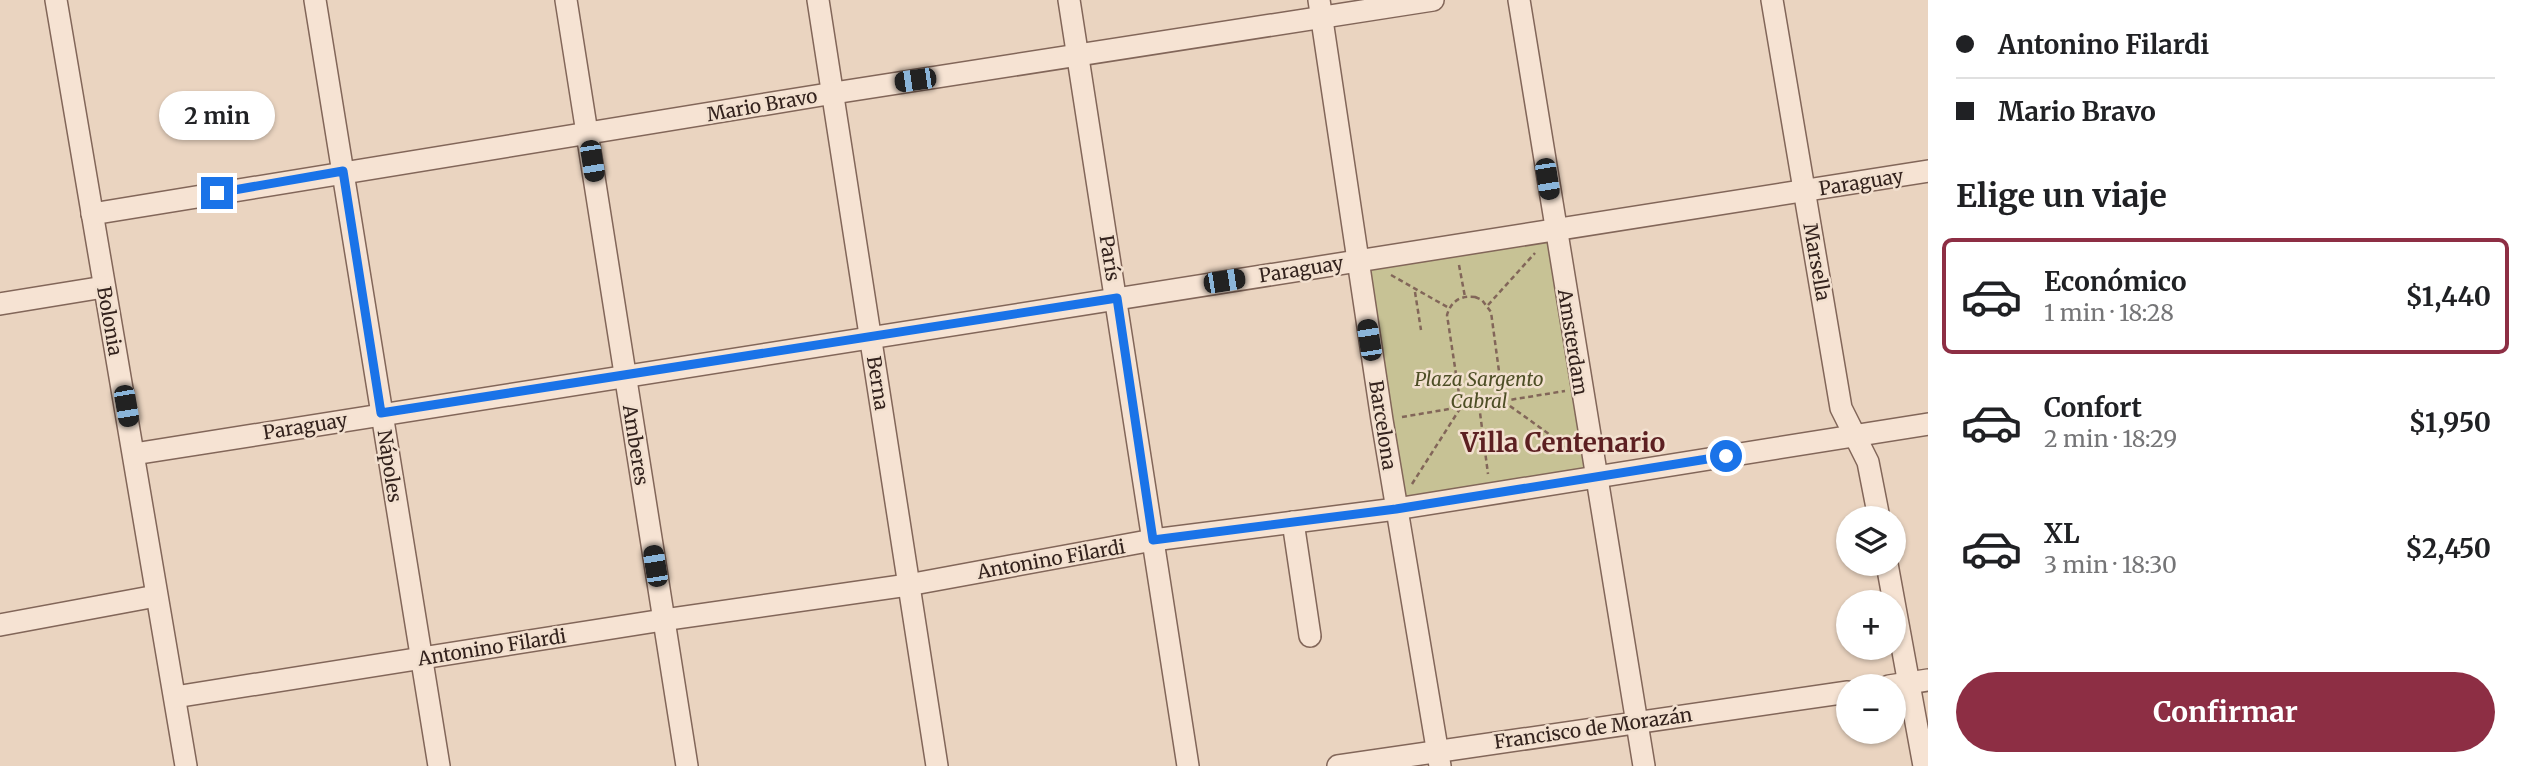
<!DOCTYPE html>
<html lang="es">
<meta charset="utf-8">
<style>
body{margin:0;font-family:Merriweather,serif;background:#f6f6f6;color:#202124;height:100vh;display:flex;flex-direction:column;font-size:26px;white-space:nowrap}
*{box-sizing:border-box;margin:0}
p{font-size:23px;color:#757577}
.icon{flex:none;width:38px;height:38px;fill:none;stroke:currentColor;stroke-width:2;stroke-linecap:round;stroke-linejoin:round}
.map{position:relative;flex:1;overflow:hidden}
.drawer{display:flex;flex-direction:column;background:#fff;width:595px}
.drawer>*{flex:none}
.hud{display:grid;align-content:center;height:154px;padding:0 28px;background:#fff}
.buttons{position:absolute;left:1836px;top:506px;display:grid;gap:14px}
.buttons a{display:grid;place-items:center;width:70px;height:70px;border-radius:50%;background:#fff;box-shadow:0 2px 5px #0004;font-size:35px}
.end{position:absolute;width:32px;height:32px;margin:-16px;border:9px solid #1a73e8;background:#fff;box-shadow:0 0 0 4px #fff}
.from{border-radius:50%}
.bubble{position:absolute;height:49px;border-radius:24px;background:#fff;box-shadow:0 2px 5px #0004;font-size:23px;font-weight:700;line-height:49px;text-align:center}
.car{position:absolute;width:21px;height:42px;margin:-21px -10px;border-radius:9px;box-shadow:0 0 5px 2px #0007;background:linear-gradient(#222 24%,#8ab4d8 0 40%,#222 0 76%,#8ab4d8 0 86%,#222 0)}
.hud b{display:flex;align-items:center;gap:24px;height:66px;font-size:26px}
.hud b+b{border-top:2px solid #e0e0e0}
.hud i{width:18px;height:18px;background:#202124}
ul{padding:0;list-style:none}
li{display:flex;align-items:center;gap:21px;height:116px;margin:0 14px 10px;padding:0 14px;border:4px solid transparent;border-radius:10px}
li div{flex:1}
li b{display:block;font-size:26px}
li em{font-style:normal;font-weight:700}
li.selected{border-color:#8d2e44}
li>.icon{width:63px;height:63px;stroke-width:1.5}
h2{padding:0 28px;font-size:32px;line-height:84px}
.primary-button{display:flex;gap:14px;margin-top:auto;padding:14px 28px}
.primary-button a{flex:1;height:80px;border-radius:42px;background:#8d2e44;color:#fff;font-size:28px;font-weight:700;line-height:80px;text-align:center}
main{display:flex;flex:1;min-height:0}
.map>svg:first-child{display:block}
.green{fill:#c7c295}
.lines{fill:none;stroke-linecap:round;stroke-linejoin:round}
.minor-casing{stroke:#826659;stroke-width:24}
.path{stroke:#826659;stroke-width:2.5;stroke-dasharray:5 3.5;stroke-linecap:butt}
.minor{stroke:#f6e3d3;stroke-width:21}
.route{stroke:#1a73e8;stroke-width:9}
.labels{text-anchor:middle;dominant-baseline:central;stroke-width:5;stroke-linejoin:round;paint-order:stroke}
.street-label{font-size:19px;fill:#33221d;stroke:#f2e0cf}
.park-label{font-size:19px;font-style:italic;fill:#4d4e25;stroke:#f2e0cf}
.district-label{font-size:26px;font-weight:bold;fill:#5c1f21;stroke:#f2e0cf}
</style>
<main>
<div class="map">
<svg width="1928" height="766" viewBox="0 0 1928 766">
<rect width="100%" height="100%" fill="#ead4c0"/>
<!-- green -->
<polygon class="green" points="1555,230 1595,477 1396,509 1357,260"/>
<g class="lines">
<!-- minor casing -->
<g class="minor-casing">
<g id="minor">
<polyline points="56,0 186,766"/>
<polyline points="315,0 439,766"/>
<polyline points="566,0 687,766"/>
<polyline points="818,0 937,766"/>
<polyline points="1069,0 1188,766"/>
<polyline points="1319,0 1382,420 1440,766"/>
<polyline points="1519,0 1644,766"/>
<polyline points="1772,0 1841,408 1868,462 1879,518"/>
<polyline points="92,214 834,93 1433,0"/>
<polyline points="0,304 104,287"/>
<polyline points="134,454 1928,171"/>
<polyline points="1293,522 1310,636"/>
<polyline points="1887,564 1924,766"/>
<polyline points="0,625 156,596"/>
<polyline points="1889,686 1928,680"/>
<polyline points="175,697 663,620 908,585 1153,540 1396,509 1928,424"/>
<polyline points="1338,766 1848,692"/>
</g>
</g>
<!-- path -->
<g class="path">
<polyline points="1459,265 1465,297"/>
<polyline points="1391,275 1449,308"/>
<polyline points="1415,292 1421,330"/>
<path d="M1475,297L1482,300L1491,312L1503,401L1461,407L1447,315C1451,301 1461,295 1475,297Z"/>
<polyline points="1488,305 1535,253"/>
<polyline points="1500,380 1526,377"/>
<polyline points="1503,401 1574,452"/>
<polyline points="1503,401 1565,391"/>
<polyline points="1479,405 1488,474"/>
<polyline points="1402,417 1461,407"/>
<polyline points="1412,484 1461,407"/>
</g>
<!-- minor -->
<use href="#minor" class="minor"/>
</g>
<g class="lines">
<!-- route -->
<polyline class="route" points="217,193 343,171 381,413 1117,298 1153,540 1396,509 1726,456"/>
</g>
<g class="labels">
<!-- street labels -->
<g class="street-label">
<text transform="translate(762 105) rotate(-10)">Mario Bravo</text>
<text transform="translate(1861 182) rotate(-9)">Paraguay</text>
<text transform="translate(1110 258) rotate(81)">París</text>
<text transform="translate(1817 262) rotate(80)">Marsella</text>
<text transform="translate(1301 269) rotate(-9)">Paraguay</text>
<text transform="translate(110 321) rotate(80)">Bolonia</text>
<text transform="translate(1573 342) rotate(81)">Amsterdam</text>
<text transform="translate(878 383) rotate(81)">Berna</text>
<text transform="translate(1383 425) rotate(81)">Barcelona</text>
<text transform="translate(305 426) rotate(-9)">Paraguay</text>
<text transform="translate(636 445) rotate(81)">Amberes</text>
<text transform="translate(390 466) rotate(81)">Nápoles</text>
<text transform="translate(1051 559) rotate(-10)">Antonino Filardi</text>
<text transform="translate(492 647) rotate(-9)">Antonino Filardi</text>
<text transform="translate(1593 728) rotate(-8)">Francisco de Morazán</text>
</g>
<!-- park labels -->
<g class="park-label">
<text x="1479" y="379">Plaza Sargento<tspan x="1479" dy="22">Cabral</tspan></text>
</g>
<!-- district labels -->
<g class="district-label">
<text x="1563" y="442">Villa Centenario</text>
</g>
</g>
</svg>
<div class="buttons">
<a><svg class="icon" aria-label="layers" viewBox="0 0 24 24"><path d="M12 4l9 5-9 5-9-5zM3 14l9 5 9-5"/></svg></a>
<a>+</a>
<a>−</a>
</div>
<i class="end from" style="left:1726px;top:456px"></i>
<i class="end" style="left:217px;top:193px"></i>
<div class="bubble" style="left:159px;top:91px;width:116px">2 min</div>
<i class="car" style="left:915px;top:80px;rotate:262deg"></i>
<i class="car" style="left:592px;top:161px;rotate:171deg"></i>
<i class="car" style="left:1547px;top:179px;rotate:171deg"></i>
<i class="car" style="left:1224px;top:281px;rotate:81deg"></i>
<i class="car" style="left:1369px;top:340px;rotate:351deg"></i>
<i class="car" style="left:126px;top:406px;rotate:170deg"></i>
<i class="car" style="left:655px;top:566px;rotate:351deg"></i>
</div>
<section class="drawer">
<div class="hud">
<b><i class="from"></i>Antonino Filardi</b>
<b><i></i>Mario Bravo</b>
</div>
<h2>Elige un viaje</h2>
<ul>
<li class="selected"><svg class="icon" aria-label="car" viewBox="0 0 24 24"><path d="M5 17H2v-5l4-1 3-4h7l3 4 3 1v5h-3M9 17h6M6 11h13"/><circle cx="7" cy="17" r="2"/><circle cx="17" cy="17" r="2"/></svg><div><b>Económico</b><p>1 min · 18:28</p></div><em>$1,440</em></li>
<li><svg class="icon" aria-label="car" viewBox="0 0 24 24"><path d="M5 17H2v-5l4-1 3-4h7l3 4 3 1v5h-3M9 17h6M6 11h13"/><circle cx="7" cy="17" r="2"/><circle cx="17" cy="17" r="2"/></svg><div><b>Confort</b><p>2 min · 18:29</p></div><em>$1,950</em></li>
<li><svg class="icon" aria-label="car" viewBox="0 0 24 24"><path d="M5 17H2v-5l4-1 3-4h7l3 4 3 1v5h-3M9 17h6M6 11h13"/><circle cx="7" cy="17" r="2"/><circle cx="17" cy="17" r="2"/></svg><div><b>XL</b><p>3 min · 18:30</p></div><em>$2,450</em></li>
</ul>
<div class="primary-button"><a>Confirmar</a></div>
</section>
</main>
